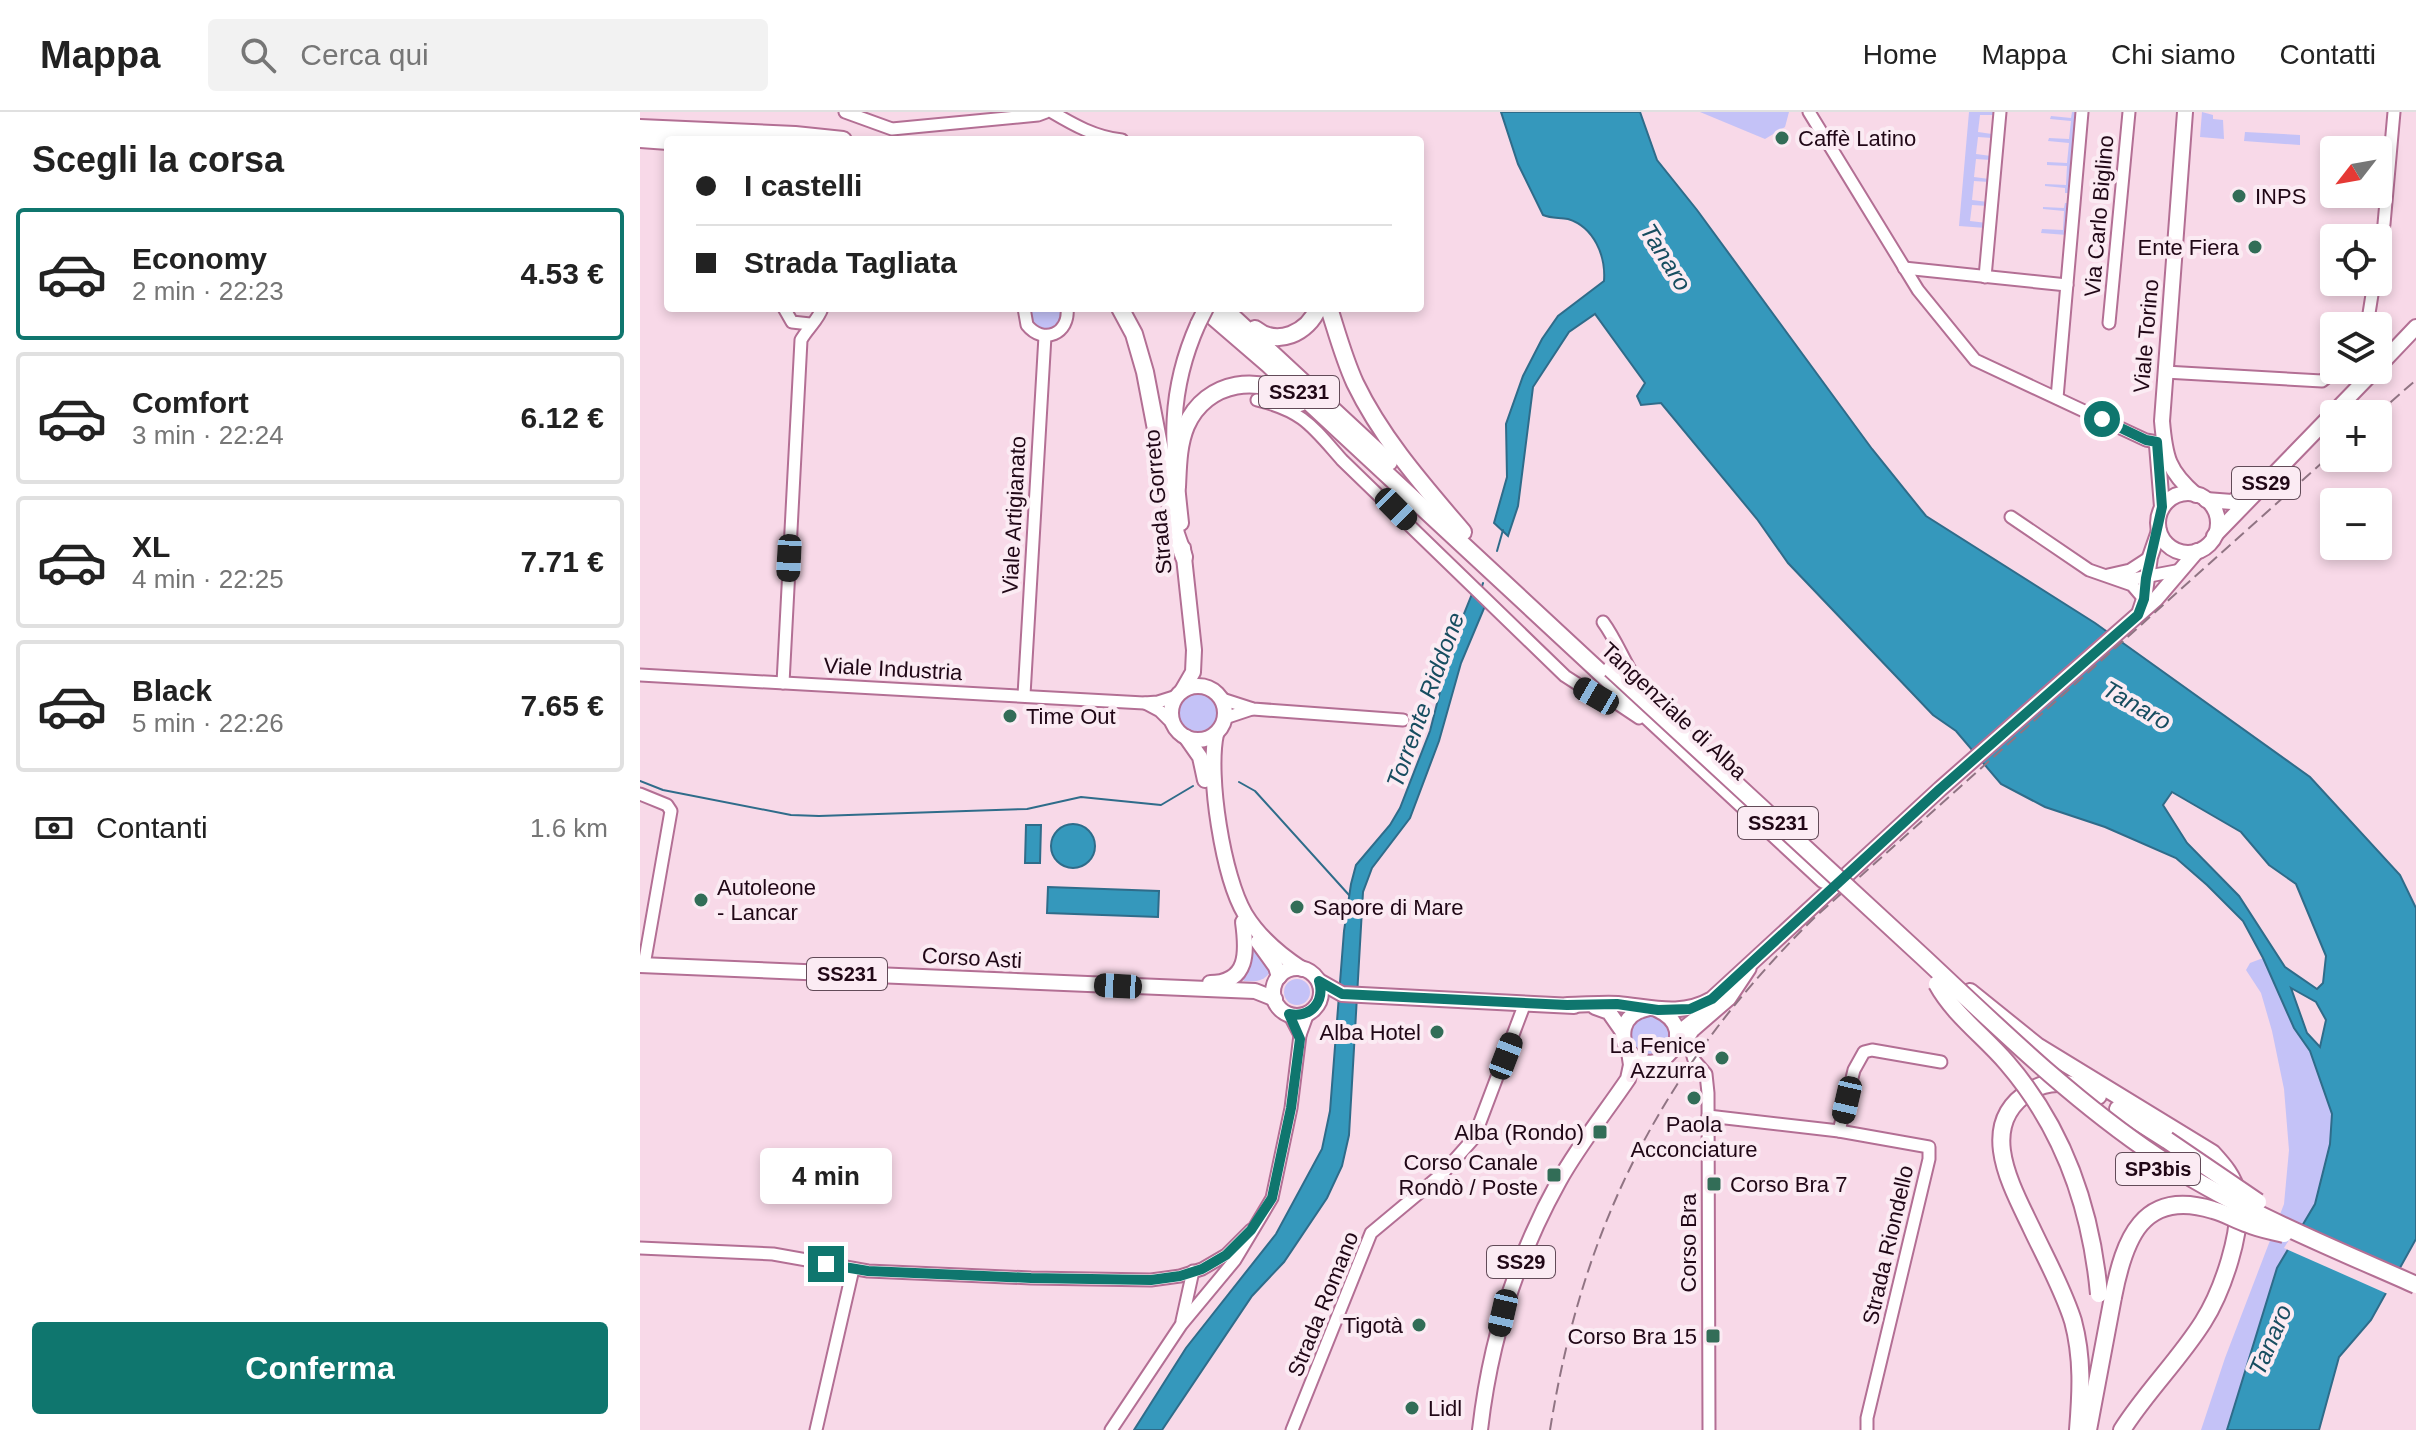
<!DOCTYPE html>
<html lang="it">
<meta charset="utf-8">
<style>
body{margin:0;font-family:Helvetica,sans-serif;background:#f2f2f2;color:#222;height:100vh;display:flex;flex-direction:column;font-size:30px;white-space:nowrap}
*{box-sizing:border-box;margin:0}
p{font-size:26px;color:#767676}
.icon{flex:none;width:44px;height:44px;fill:none;stroke:currentColor;stroke-width:2;stroke-linecap:round;stroke-linejoin:round}
.map{position:relative;flex:1;overflow:hidden}
.panel{display:flex;flex-direction:column;background:#fff;width:640px}
.panel>*{flex:none}
.guide{position:absolute;left:24px;top:24px;width:760px;height:176px;border-radius:8px;box-shadow:0 4px 12px #0003;display:grid;align-content:center;height:176px;padding:0 32px;background:#fff}
.needle{width:52px;rotate:239deg}
.fabs{position:absolute;left:1680px;top:24px;display:grid;gap:16px}
.fabs a{display:grid;place-items:center;width:72px;height:72px;border-radius:8px;background:#fff;box-shadow:0 4px 12px #0003;font-size:40px}
.end{position:absolute;width:36px;height:36px;margin:-18px;border:10px solid #0f766e;background:#fff;box-shadow:0 0 0 4px #fff}
.from{border-radius:50%}
.bubble{position:absolute;height:56px;border-radius:8px;background:#fff;box-shadow:0 4px 12px #0003;font-size:26px;font-weight:600;line-height:56px;text-align:center}
.car{position:absolute;width:24px;height:48px;margin:-24px -12px;border-radius:10px;box-shadow:0 0 6px 2px #0007;background:linear-gradient(#222 24%,#8ab4d8 0 40%,#222 0 76%,#8ab4d8 0 86%,#222 0)}
.guide b{display:flex;align-items:center;gap:28px;height:76px;font-size:30px}
.guide b+b{border-top:2px solid #e0e0e0}
.guide i{width:20px;height:20px;background:#222}
ul{padding:0;list-style:none}
li{display:flex;align-items:center;gap:24px;height:132px;margin:0 16px 12px;padding:0 16px;border:4px solid #e0e0e0;border-radius:8px}
li div{flex:1}
li b{display:block;font-size:30px}
li em{font-style:normal;font-weight:600}
li.current{border-color:#0f766e}
li>.icon{width:72px;height:72px;stroke-width:1.5}
h2{padding:0 32px;font-size:36px;line-height:96px}
.pay{display:flex;align-items:center;gap:20px;height:88px;padding:0 32px;font-size:30px}
.pay p{margin-inline-start:auto}
.primary-button{display:flex;gap:16px;margin-top:auto;padding:16px 32px}
.primary-button a{flex:1;height:92px;border-radius:8px;background:#0f766e;color:#fff;font-size:32px;font-weight:600;line-height:92px;text-align:center}
header{display:flex;align-items:center;gap:48px;box-sizing:border-box;height:112px;padding:0 40px;background:#fff;border-bottom:2px solid #e0e0e0}
header strong{font-size:38px}
nav{display:flex;gap:44px;margin-inline-start:auto;font-size:28px}
.search{width:560px;height:72px;background:#f2f2f2;display:flex;align-items:center;gap:20px;box-sizing:border-box;padding:0 28px;border-radius:8px;color:#767676;font-size:30px}
main{display:flex;flex:1;min-height:0}
.map>svg:first-child{display:block}
.green{fill:#c4c2f7}
.water{fill:#3598bc;stroke:#2f6c8a;stroke-width:2;fill-rule:evenodd}
.pier{fill:#f8d9e8}
.lines{fill:none;stroke-linecap:round;stroke-linejoin:round}
.stream{stroke:#2f6c8a;stroke-width:2}
.minor-casing{stroke:#b36f94;stroke-width:15}
.major-casing{stroke:#b36f94;stroke-width:18}
.highway-casing{stroke:#b36f94;stroke-width:20}
.minor{stroke:#fff;stroke-width:11}
.major{stroke:#fff;stroke-width:14}
.highway{stroke:#fff;stroke-width:16}
.rail{stroke:#907483;stroke-width:2;stroke-dasharray:12 6;stroke-linecap:butt}
.major-bridge-casing{stroke:#b36f94;stroke-width:18;stroke-linecap:butt}
.highway-bridge-casing{stroke:#b36f94;stroke-width:20;stroke-linecap:butt}
.major-bridge{stroke:#fff;stroke-width:14}
.highway-bridge{stroke:#fff;stroke-width:16}
.route{stroke:#0f766e;stroke-width:10}
.poi-dot{fill:#326d57;stroke:#fbebf3;stroke-width:3}
.labels{text-anchor:middle;dominant-baseline:central;stroke-width:8;stroke-linejoin:round;paint-order:stroke}
.shield{fill:#fbebf3;stroke:#624b58;stroke-width:2}
.shield-label{font-size:20px;font-weight:bold;fill:#200716}
.poi-label{font-size:22px;fill:#200716;stroke:#fbebf3;text-anchor:start}
.street-label{font-size:22px;fill:#200716;stroke:#fbebf3}
.water-label{font-size:24px;font-style:italic;fill:#174d60;stroke:#fbebf3}
</style>
<header>
<strong>Mappa</strong>
<div class="search"><svg class="icon" aria-label="search" viewBox="0 0 24 24"><circle cx="10" cy="10" r="6"/><path d="M15 15l6 6"/></svg>Cerca qui</div>
<nav><a>Home</a><a>Mappa</a><a>Chi siamo</a><a>Contatti</a></nav>
</header>
<main>
<section class="panel">
<h2>Scegli la corsa</h2>
<ul>
<li class="current"><svg class="icon" aria-label="car" viewBox="0 0 24 24"><path d="M5 17H2v-5l4-1 3-4h7l3 4 3 1v5h-3M9 17h6M6 11h13"/><circle cx="7" cy="17" r="2"/><circle cx="17" cy="17" r="2"/></svg><div><b>Economy</b><p>2 min · 22:23</p></div><em>4.53 €</em></li>
<li><svg class="icon" aria-label="car" viewBox="0 0 24 24"><path d="M5 17H2v-5l4-1 3-4h7l3 4 3 1v5h-3M9 17h6M6 11h13"/><circle cx="7" cy="17" r="2"/><circle cx="17" cy="17" r="2"/></svg><div><b>Comfort</b><p>3 min · 22:24</p></div><em>6.12 €</em></li>
<li><svg class="icon" aria-label="car" viewBox="0 0 24 24"><path d="M5 17H2v-5l4-1 3-4h7l3 4 3 1v5h-3M9 17h6M6 11h13"/><circle cx="7" cy="17" r="2"/><circle cx="17" cy="17" r="2"/></svg><div><b>XL</b><p>4 min · 22:25</p></div><em>7.71 €</em></li>
<li><svg class="icon" aria-label="car" viewBox="0 0 24 24"><path d="M5 17H2v-5l4-1 3-4h7l3 4 3 1v5h-3M9 17h6M6 11h13"/><circle cx="7" cy="17" r="2"/><circle cx="17" cy="17" r="2"/></svg><div><b>Black</b><p>5 min · 22:26</p></div><em>7.65 €</em></li>
</ul>
<div class="pay"><svg class="icon" aria-label="cash" viewBox="0 0 24 24"><path d="M3 7h18v10H3z"/><circle cx="12" cy="12" r="2"/></svg>Contanti<p>1.6 km</p></div>
<div class="primary-button"><a>Conferma</a></div>
</section>
<div class="map">
<svg width="1776" height="1318" viewBox="0 0 1776 1318">
<rect width="100%" height="100%" fill="#f8d9e8"/>
<!-- green -->
<g class="green">
<polygon points="1060,0 1149,0 1145,15 1125,27"/>
<polygon points="1329,0 1355,0 1355,3 1340,3 1338,20 1352,22 1352,26 1338,25 1336,42 1351,44 1351,48 1336,47 1334,65 1349,67 1349,70 1334,69 1332,88 1348,90 1348,94 1332,93 1330,109 1347,111 1346,116 1319,114"/>
<polygon points="1432,0 1436,0 1429,81 1425,81 1425,76 1405,74 1405,72 1426,73 1427,54 1407,53 1407,50 1427,51 1429,31 1408,29 1409,26 1429,27 1431,9 1410,7 1411,4 1431,6"/>
<polygon points="1562,0 1573,3 1573,7 1583,8 1584,27 1560,25"/>
<polygon points="1605,20 1660,23 1660,33 1604,29"/>
<polygon points="1425,91 1429,91 1427,123 1401,121 1402,117 1423,118 1424,99 1403,97 1403,95 1424,96"/>
<polygon points="386,196 425,196 425,203 413,219 395,217"/>
<circle cx="558" cy="599" r="20"/>
<path d="M608,827L632,855C627,869 618,870 604,869L599,863Z"/>
<polygon points="1623,846 1654,916 1670,939 1685,975 1692,1002 1690,1032 1675,1092 1637,1156 1587,1318 1561,1318 1585,1246 1644,1092 1649,1038 1644,977 1632,919 1621,881 1606,858 1610,851"/>
<circle cx="657" cy="880" r="13"/>
<circle cx="1010" cy="923" r="21"/>
</g>
<!-- water -->
<g class="water">
<path d="M861,0H1000L1017,48L1057,98L1232,337L1286,404L1455,511L1670,665L1760,763L1776,796V1127L1731,1208L1699,1245L1679,1318H1587L1637,1156L1675,1092L1690,1032L1692,1002L1670,939L1654,916L1623,846L1603,809L1567,773L1536,746L1465,715L1405,695L1361,672L1316,619L1293,603L1148,451L1117,407L1021,291L1001,293L997,284L1005,271L955,202L929,220L893,275L878,394L868,424L854,411L867,365L866,312L883,264L902,227L918,204L964,169C966,144 954,115 928,107C920,105 912,107 903,103L878,52ZM1532,680L1601,720L1629,753L1656,772L1686,844L1683,871L1677,877L1645,855L1599,784L1547,731L1523,693ZM1651,876L1676,890L1686,908L1680,935L1667,921Z"/>
<polygon points="832,482 845,494 821,551 799,629 770,706 732,756 723,780 709,1023 702,1054 687,1086 644,1150 612,1184 522,1318 494,1318 546,1236 636,1122 682,1037 690,999 704,819 711,772 716,753 750,713 760,696 790,619 813,529"/>
<circle cx="433" cy="734" r="22"/>
<polygon points="386,713 401,713 400,751 385,751"/>
<polygon points="408,775 519,779 518,805 407,801"/>
</g>
<!-- pier -->
<polygon class="pier" points="1659,1112 1762,1160 1750,1183 1644,1136"/>
<g class="lines">
<!-- stream -->
<g class="stream">
<polyline points="857,439 863,418"/>
<polyline points="841,478 843,471"/>
<polyline points="0,669 23,678 151,703 179,704 387,697 441,685 521,693 553,674"/>
<polyline points="599,670 615,679 709,783"/>
</g>
<!-- minor casing -->
<g class="minor-casing">
<g id="minor">
<polyline points="205,0 252,17 398,3 406,0"/>
<path d="M412,0C434,13 455,25 482,28"/>
<polyline points="1169,0 1278,178 1335,248 1506,328 1517,330"/>
<polyline points="1738,148 1744,112 1754,0"/>
<polyline points="1264,156 1427,173"/>
<polyline points="1345,165 1360,0"/>
<polyline points="144,196 152,210 170,212"/>
<path d="M384,196L387,213C403,233 430,222 427,196"/>
<polyline points="1469,211 1489,0"/>
<polyline points="1727,214 1734,170"/>
<polyline points="1525,260 1682,269 1696,258"/>
<polyline points="1417,286 1442,0"/>
<path d="M617,288C663,299 672,314 702,348L925,564L956,584L978,592L999,606"/>
<polyline points="1371,405 1449,458 1492,473 1504,487"/>
<polyline points="1468,463 1490,458 1510,445"/>
<polyline points="1483,469 1541,458"/>
<path d="M963,510C980,533 988,562 1007,582"/>
<polyline points="0,563 504,591 518,590 537,584"/>
<path d="M143,571L161,228C167,217 179,207 182,196"/>
<polyline points="384,583 405,224"/>
<polyline points="582,587 613,597 763,608"/>
<polyline points="505,591 520,599 534,613"/>
<polyline points="585,606 612,597"/>
<polyline points="0,682 27,693 31,699 4,853"/>
<polyline points="649,902 660,923"/>
<polyline points="1068,1004 1199,1019 1289,1035 1289,1047 1227,1306 1227,1318"/>
<polyline points="1199,1019 1214,958 1224,940 1232,938 1301,950"/>
<polyline points="0,1136 133,1142 228,1159 391,1166 511,1168 540,1164 562,1157 586,1143 611,1118"/>
<polyline points="542,1209 553,1159"/>
<polyline points="176,1318 213,1157"/>
<polyline points="471,1318 541,1213 595,1148 632,1086 651,996 660,923 668,901"/>
<polyline points="652,1318 731,1121 803,1061 834,1026 885,891"/>
<polyline points="1069,1318 1068,981 1066,962 1054,948 1048,927 1053,919 1090,887 1110,857"/>
</g>
</g>
<!-- major casing -->
<g class="major-casing">
<g id="major">
<path d="M1545,0L1522,309C1525,345 1528,359 1556,383"/>
<polyline points="1738,255 1776,215"/>
<polyline points="1517,333 1522,395"/>
<circle cx="1548" cy="411" r="30"/>
<polyline points="1566,388 1592,390 1609,380"/>
<path d="M541,411C533,336 526,284 558,212"/>
<polyline points="1574,424 1735,258"/>
<polyline points="1500,499 1504,487 1510,445 1519,419"/>
<circle cx="558" cy="601" r="27"/>
<polyline points="542,579 553,560 554,538 543,436"/>
<path d="M576,622C567,663 583,765 605,802C619,825 639,842 662,857"/>
<polyline points="546,625 560,645 565,668"/>
<polyline points="618,830 636,855 639,865"/>
<polyline points="0,853 615,879 635,887"/>
<circle cx="657" cy="880" r="24"/>
<polyline points="679,869 702,882 934,894"/>
<path d="M570,871C609,871 607,839 603,810"/>
<path d="M927,893C944,893 961,891 978,892C1011,895 1041,905 1072,887L1300,677L1516,487L1557,439"/>
<polyline points="955,895 969,900 983,920"/>
<path d="M1006,897C996,899 987,905 984,916C982,925 984,933 989,940C1016,974 1064,919 1018,898"/>
<polyline points="1037,922 1075,892"/>
<path d="M840,1318C850,1230 876,1146 919,1069C939,1033 965,1001 988,967L991,953L989,940"/>
</g>
</g>
<!-- highway casing -->
<g class="highway-casing">
<g id="highway">
<polyline points="0,16 155,23 203,28"/>
<polyline points="0,27 28,29"/>
<polyline points="480,196 494,222 505,260 536,422 544,445"/>
<polyline points="563,196 628,252 1184,768"/>
<polyline points="583,196 749,350"/>
<path d="M689,196C697,221 704,247 715,271C742,327 783,373 823,420"/>
<path d="M615,217C637,235 668,221 678,196"/>
<path d="M537,375C538,355 538,333 546,314C566,268 622,260 660,291"/>
<path d="M1330,880L1397,934L1572,1041C1583,1053 1594,1065 1597,1082C1604,1118 1582,1180 1563,1210C1539,1248 1506,1280 1482,1318"/>
<polyline points="1478,997 1527,1028"/>
<path d="M1438,1318C1441,1281 1443,1246 1433,1209C1423,1177 1405,1145 1391,1115C1371,1073 1336,1012 1390,979C1413,965 1436,971 1458,984"/>
<polyline points="1448,1318 1473,1185"/>
</g>
</g>
<!-- minor -->
<use href="#minor" class="minor"/>
<!-- major -->
<use href="#major" class="major"/>
<!-- highway -->
<use href="#highway" class="highway"/>
<!-- rail -->
<g class="rail">
<polyline points="1737,302 1776,268"/>
<path d="M910,1318C943,1110 1025,953 1175,805L1694,340"/>
</g>
<!-- major-bridge casing -->
<g class="major-bridge-casing">
<polyline id="major-bridge" points="558,212 566,196"/>
</g>
<!-- highway-bridge casing -->
<g class="highway-bridge-casing">
<g id="highway-bridge">
<path d="M971,557C1075,653 1178,748 1282,844C1357,914 1431,987 1516,1044C1596,1097 1688,1134 1776,1173"/>
<path d="M1297,872C1314,903 1344,924 1367,951C1424,1017 1451,1096 1459,1182"/>
<polyline points="1527,1028 1618,1090"/>
<path d="M1473,1185C1484,1128 1502,1076 1573,1098C1585,1101 1596,1108 1608,1112C1619,1117 1632,1119 1644,1122"/>
</g>
</g>
<!-- major-bridge -->
<use href="#major-bridge" class="major-bridge"/>
<!-- highway-bridge -->
<use href="#highway-bridge" class="highway-bridge"/>
</g>
<g class="lines">
<!-- route -->
<path class="route" d="M186,1152L228,1159L391,1166L511,1168L540,1164L562,1157L586,1143L611,1118L632,1086L651,996L660,927L649,902C671,906 685,890 679,869L702,882L927,893L977,892L1018,898L1050,897L1072,887L1300,677L1498,503L1504,487L1506,466L1522,395L1517,330L1506,328L1462,307"/>
</g>
<!-- markers -->
<g class="poi-dot">
<circle cx="1142" cy="26" r="8"/>
<circle cx="1599" cy="84" r="8"/>
<circle cx="1615" cy="135" r="8"/>
<circle cx="370" cy="604" r="8"/>
<circle cx="61" cy="788" r="8"/>
<circle cx="657" cy="795" r="8"/>
<circle cx="797" cy="920" r="8"/>
<circle cx="1082" cy="946" r="8"/>
<circle cx="1054" cy="986" r="8"/>
<rect x="952" y="1012" width="16" height="16" rx="4"/>
<rect x="906" y="1055" width="16" height="16" rx="4"/>
<rect x="1066" y="1064" width="16" height="16" rx="4"/>
<circle cx="779" cy="1213" r="8"/>
<rect x="1065" y="1216" width="16" height="16" rx="4"/>
<circle cx="772" cy="1296" r="8"/>
</g>
<g class="labels">
<!-- shield labels -->
<g class="shield">
<rect x="619" y="264" width="80" height="32" rx="6"/>
<rect x="1592" y="355" width="68" height="32" rx="6"/>
<rect x="1098" y="695" width="80" height="32" rx="6"/>
<rect x="167" y="846" width="80" height="32" rx="6"/>
<rect x="1476" y="1041" width="84" height="32" rx="6"/>
<rect x="847" y="1134" width="68" height="32" rx="6"/>
</g>
<g class="shield-label">
<text x="659" y="280">SS231</text>
<text x="1626" y="371">SS29</text>
<text x="1138" y="711">SS231</text>
<text x="207" y="862">SS231</text>
<text x="1518" y="1057">SP3bis</text>
<text x="881" y="1150">SS29</text>
</g>
<!-- poi labels -->
<g class="poi-label">
<text x="1158" y="26">Caffè Latino</text>
<text x="1615" y="84">INPS</text>
<text x="1599" y="135" text-anchor="end">Ente Fiera</text>
<text x="386" y="604">Time Out</text>
<text x="77" y="775">Autoleone<tspan x="77" dy="25">- Lancar</tspan></text>
<text x="673" y="795">Sapore di Mare</text>
<text x="781" y="920" text-anchor="end">Alba Hotel</text>
<text x="1066" y="933" text-anchor="end">La Fenice<tspan x="1066" dy="25">Azzurra</tspan></text>
<text x="1054" y="1012" text-anchor="middle">Paola<tspan x="1054" dy="25">Acconciature</tspan></text>
<text x="944" y="1020" text-anchor="end">Alba (Rondo)</text>
<text x="898" y="1050" text-anchor="end">Corso Canale<tspan x="898" dy="25">Rondò / Poste</tspan></text>
<text x="1090" y="1072">Corso Bra 7</text>
<text x="763" y="1213" text-anchor="end">Tigotà</text>
<text x="1057" y="1224" text-anchor="end">Corso Bra 15</text>
<text x="788" y="1296">Lidl</text>
</g>
<!-- street labels -->
<g class="street-label">
<text transform="translate(1459 104) rotate(-85)">Via Carlo Biglino</text>
<text transform="translate(1506 224) rotate(-85)">Viale Torino</text>
<text transform="translate(518 390) rotate(-95)">Strada Gorreto</text>
<text transform="translate(374 403) rotate(-87)">Viale Artigianato</text>
<text transform="translate(253 557) rotate(3)">Viale Industria</text>
<text transform="translate(1034 599) rotate(43)">Tangenziale di Alba</text>
<text transform="translate(332 846) rotate(3)">Corso Asti</text>
<text transform="translate(1048 1131) rotate(-90)">Corso Bra</text>
<text transform="translate(1248 1133) rotate(-77)">Strada Riondello</text>
<text transform="translate(683 1192) rotate(-68)">Strada Romano</text>
</g>
<!-- water labels -->
<g class="water-label">
<text transform="translate(1026 145) rotate(58)">Tanaro</text>
<text transform="translate(785 588) rotate(-70)">Torrente Riddone</text>
<text transform="translate(1497 593) rotate(30)">Tanaro</text>
<text transform="translate(1630 1228) rotate(-67)">Tanaro</text>
</g>
</g>
</svg>
<div class="fabs">
<a><svg class="needle" viewBox="-14 -14 28 28"><path d="M0-13l5 13h-10z" fill="#e53935"/><path d="M0 13l5-13h-10z" fill="#767676"/></svg></a>
<a><svg class="icon" aria-label="locate" viewBox="0 0 24 24"><circle cx="12" cy="12" r="6"/><path d="M12 2v4M12 18v4M2 12h4M18 12h4"/></svg></a>
<a><svg class="icon" aria-label="layers" viewBox="0 0 24 24"><path d="M12 4l9 5-9 5-9-5zM3 14l9 5 9-5"/></svg></a>
<a>+</a>
<a>−</a>
</div>
<i class="end from" style="left:1462px;top:307px"></i>
<i class="end" style="left:186px;top:1152px"></i>
<div class="bubble" style="left:120px;top:1036px;width:132px">4 min</div>
<i class="car" style="left:756px;top:397px;rotate:135deg"></i>
<i class="car" style="left:149px;top:446px;rotate:183deg"></i>
<i class="car" style="left:956px;top:584px;rotate:300deg"></i>
<i class="car" style="left:478px;top:874px;rotate:273deg"></i>
<i class="car" style="left:866px;top:944px;rotate:21deg"></i>
<i class="car" style="left:1207px;top:988px;rotate:193deg"></i>
<i class="car" style="left:863px;top:1201px;rotate:193deg"></i>
<div class="guide">
<b><i class="from"></i>I castelli</b>
<b><i></i>Strada Tagliata</b>
</div>
</div>
</main>
